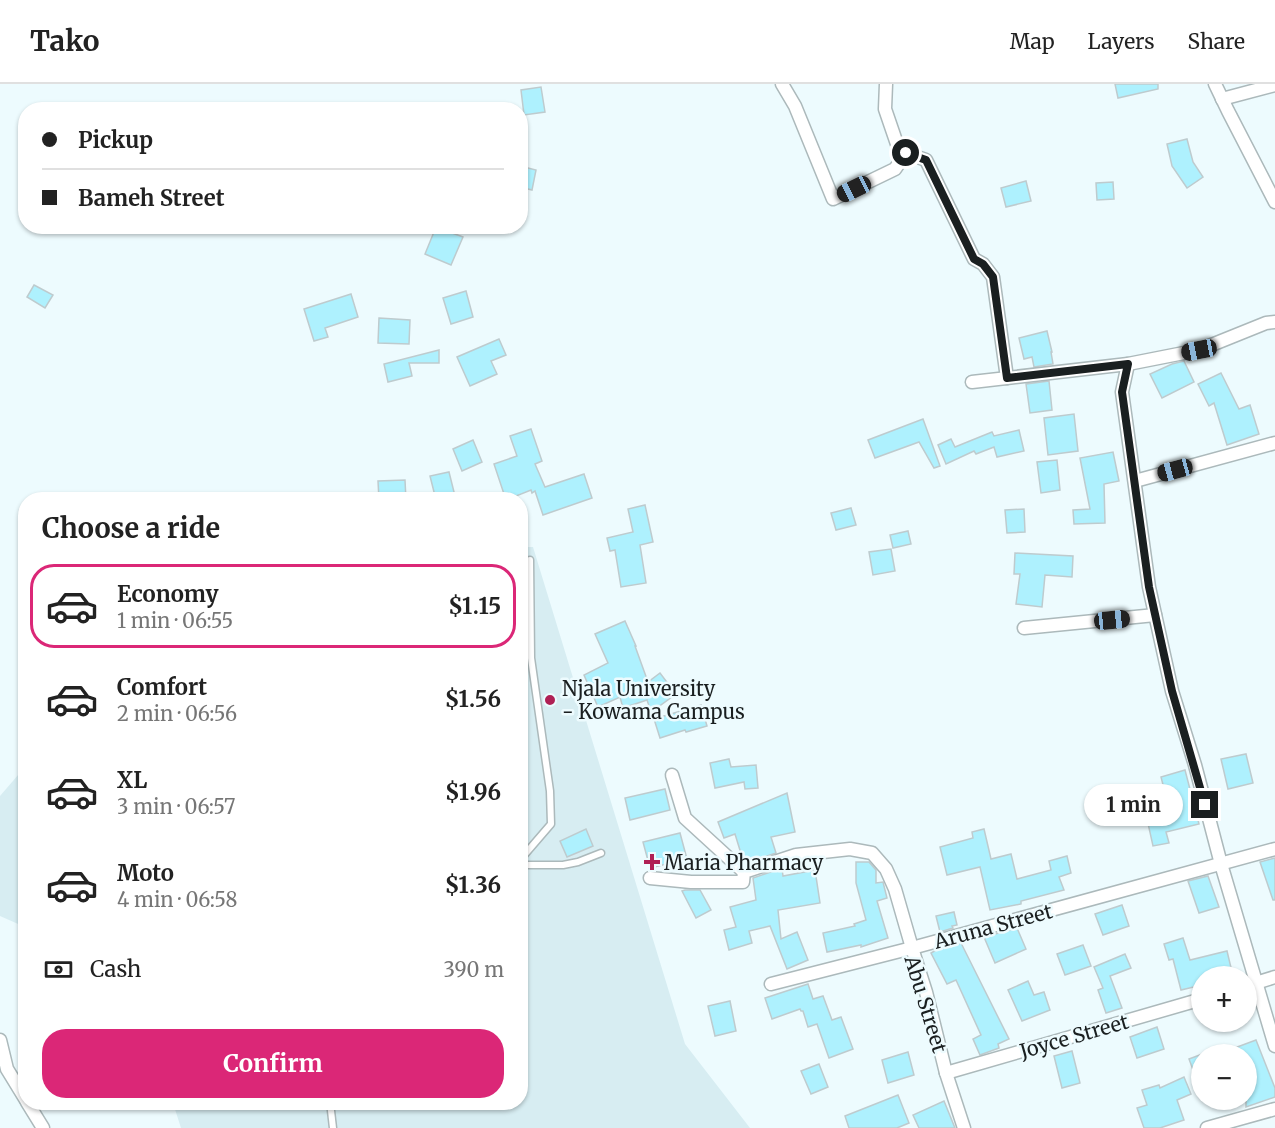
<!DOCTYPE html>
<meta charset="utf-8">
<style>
body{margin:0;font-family:Merriweather,serif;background:#f2f2f2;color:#222;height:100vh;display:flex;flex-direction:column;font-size:22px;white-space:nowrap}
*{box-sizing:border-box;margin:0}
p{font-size:20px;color:#767676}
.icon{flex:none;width:33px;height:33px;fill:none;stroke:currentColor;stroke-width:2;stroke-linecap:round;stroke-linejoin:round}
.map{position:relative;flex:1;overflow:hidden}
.drawer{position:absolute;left:18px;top:408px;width:510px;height:618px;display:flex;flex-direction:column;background:#fff;border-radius:24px;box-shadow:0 2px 4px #0004}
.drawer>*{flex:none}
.guide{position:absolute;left:18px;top:18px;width:510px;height:132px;border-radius:24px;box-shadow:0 2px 4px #0004;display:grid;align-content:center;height:132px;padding:0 24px;background:#fff}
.controls{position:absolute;left:1191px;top:882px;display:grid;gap:12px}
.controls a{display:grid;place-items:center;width:66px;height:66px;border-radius:50%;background:#fff;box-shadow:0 2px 4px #0004;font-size:30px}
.end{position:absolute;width:27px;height:27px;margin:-14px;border:8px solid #1a1f20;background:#fff;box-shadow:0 0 0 3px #fff}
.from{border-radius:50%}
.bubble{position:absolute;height:42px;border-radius:21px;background:#fff;box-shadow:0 2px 4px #0004;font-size:20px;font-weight:700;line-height:42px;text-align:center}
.car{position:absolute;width:18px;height:36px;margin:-18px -9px;border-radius:8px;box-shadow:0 0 4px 2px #0007;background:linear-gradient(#222 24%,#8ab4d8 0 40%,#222 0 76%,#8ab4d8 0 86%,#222 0)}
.guide b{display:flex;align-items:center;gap:21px;height:57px;font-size:22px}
.guide b+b{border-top:2px solid #e0e0e0}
.guide i{width:15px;height:15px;background:#222}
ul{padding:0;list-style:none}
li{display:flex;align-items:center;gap:18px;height:84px;margin:0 12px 9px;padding:0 12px;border:3px solid transparent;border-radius:24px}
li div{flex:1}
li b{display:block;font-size:22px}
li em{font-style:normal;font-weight:700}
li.selected{border-color:#db2777}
li>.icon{width:54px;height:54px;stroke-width:1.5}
h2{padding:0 24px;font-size:27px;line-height:72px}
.pay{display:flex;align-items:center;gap:15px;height:66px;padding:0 24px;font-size:22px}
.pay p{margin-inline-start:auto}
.cta{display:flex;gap:12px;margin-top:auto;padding:12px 24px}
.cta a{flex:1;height:69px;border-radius:24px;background:#db2777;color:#fff;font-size:24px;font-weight:700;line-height:69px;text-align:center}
header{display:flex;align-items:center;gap:36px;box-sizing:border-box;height:84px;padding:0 30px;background:#fff;border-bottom:2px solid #e0e0e0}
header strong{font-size:28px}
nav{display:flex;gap:33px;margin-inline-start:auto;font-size:21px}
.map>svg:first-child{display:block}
.built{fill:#d7edf2}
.building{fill:#aef1fe;stroke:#becbce;stroke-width:1.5}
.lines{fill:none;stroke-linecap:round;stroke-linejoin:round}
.lane-casing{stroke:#acb9bb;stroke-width:9}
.street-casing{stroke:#acb9bb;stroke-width:15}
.lane{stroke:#fff;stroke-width:6}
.street{stroke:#fff;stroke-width:12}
.route{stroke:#1a1f20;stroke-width:8}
.poi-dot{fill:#af2055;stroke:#edfbfe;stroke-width:2}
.labels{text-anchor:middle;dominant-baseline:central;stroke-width:5;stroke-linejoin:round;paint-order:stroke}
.poi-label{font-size:20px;fill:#1a1f20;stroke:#edfbfe;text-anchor:start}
.street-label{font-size:20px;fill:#1a1f20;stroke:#edfbfe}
</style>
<header>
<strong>Tako</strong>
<nav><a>Map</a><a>Layers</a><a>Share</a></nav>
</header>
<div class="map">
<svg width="1275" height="1044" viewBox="0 0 1275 1044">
<rect width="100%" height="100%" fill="#edfbfe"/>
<!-- built -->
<g class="built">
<polygon points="520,463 533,463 685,960 750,1044 181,1044 173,1019 520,1018"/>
<polygon points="25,683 25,843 0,832 0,712"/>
</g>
<!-- building -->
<g class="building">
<polygon points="1115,0 1158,0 1158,5 1118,14"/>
<polygon points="541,3 545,28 524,31 521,6"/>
<polygon points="1187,55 1193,78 1203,93 1187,104 1172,82 1167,60"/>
<polygon points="524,83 536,86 532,106 520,103"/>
<polygon points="1026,97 1031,117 1006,123 1001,104"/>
<polygon points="1113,98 1114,115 1097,116 1096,99"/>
<polygon points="436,143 463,153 451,181 425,170"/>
<polygon points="34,201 53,211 45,224 27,213"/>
<polygon points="466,207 473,233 451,240 443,214"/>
<polygon points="351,210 358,233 325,244 328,253 314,257 304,225"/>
<polygon points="379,234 410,236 409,260 378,259"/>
<polygon points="1047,247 1052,268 1051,268 1053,280 1034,283 1032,273 1024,275 1019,254"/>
<polygon points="499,255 506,271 491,277 497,290 470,302 457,273"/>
<polygon points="439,266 439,279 409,279 412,292 388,298 384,280"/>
<polygon points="1184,277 1194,298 1162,314 1150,290 1172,280"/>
<polygon points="1221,289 1239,325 1250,321 1259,350 1227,361 1214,319 1209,322 1198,300"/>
<polygon points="1049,297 1052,326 1030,329 1026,300"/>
<polygon points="1074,330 1078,367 1048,371 1044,334"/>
<polygon points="923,335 940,382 934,384 919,358 875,374 868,356"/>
<polygon points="531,345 542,377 535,380 545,403 584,390 592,414 543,431 535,407 532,409 531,406 506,416 494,380 517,372 510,352"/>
<polygon points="1019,346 1024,367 997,373 994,363 976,370 974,367 946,380 938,361 951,355 955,363 992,348 994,352"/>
<polygon points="473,356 482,378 462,387 453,365"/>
<polygon points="1113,368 1119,397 1104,400 1105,439 1074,440 1073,426 1090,425 1080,374"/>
<polygon points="1057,376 1060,406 1041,409 1037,378"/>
<polygon points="449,388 456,416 436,416 430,392"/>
<polygon points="405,396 406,416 379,416 378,397"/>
<polygon points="645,421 653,458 640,461 646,499 621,503 615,466 610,467 607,454 633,448 628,425"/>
<polygon points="851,424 856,441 836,446 831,429"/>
<polygon points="1024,425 1025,448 1007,449 1005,426"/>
<polygon points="908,447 911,460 893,464 890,451"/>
<polygon points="891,465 895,487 873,491 869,468"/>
<polygon points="1015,469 1073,472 1072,493 1045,491 1042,523 1016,520 1020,490 1014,490"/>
<polygon points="625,537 636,562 635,562 648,598 660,589 676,610 651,628 647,616 623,624 620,613 598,623 584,591 608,579 595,550"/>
<polygon points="701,621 707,642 686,648 685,646 660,654 654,635"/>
<polygon points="1246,670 1253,699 1228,705 1221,675"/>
<polygon points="729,675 731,683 756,681 758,704 745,705 744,698 715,704 710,679"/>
<polygon points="1185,686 1199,740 1166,748 1169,759 1153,762 1145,726 1168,720 1161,693"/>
<polygon points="665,705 670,726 630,736 625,714"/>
<polygon points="787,709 795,748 771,753 776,769 746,779 743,776 735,750 724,754 718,738"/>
<polygon points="586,745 593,762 567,773 560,757"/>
<polygon points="984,745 991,775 1011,770 1017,795 1051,786 1049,777 1067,772 1071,789 1059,793 1064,806 1021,817 1021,820 990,826 980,783 947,791 940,763 973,754 972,748"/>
<polygon points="680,749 687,775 650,784 643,758"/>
<polygon points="1275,774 1275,816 1273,816 1260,778"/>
<polygon points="856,778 869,778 876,786 876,799 883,798 887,814 877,817 888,854 861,863 861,861 827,868 823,849 855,842 854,840 866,836 856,799"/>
<polygon points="782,784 783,792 815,786 820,819 778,826 781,855 797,848 808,876 787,885 770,842 749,847 752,859 729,866 724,846 736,843 730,823 756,816 753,794"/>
<polygon points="1208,792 1219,823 1199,829 1188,797"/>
<polygon points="685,806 700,806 711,826 696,834 682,807"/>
<polygon points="1122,821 1129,842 1103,851 1095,830"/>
<polygon points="954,828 957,841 952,842 953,844 940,848 936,832"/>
<polygon points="1017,844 1026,865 995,879 984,853"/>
<polygon points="1183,854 1190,876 1227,867 1233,892 1202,892 1202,901 1181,906 1173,875 1169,876 1164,860"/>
<polygon points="961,859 1009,955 998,960 999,964 980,971 973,955 981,951 956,896 947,900 931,869 938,865"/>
<polygon points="1083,861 1091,882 1065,891 1057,870"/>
<polygon points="1125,870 1131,884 1110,892 1122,924 1106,929 1098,906 1103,904 1094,883"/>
<polygon points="1028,897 1034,911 1044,908 1050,926 1022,937 1008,906"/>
<polygon points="808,900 813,915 823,912 832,936 841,933 853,965 829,974 817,940 808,943 803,927 801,927 800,925 772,935 765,914"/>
<polygon points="730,917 736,947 715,952 708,922"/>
<polygon points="1157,943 1164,965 1137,974 1130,953"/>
<polygon points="1256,956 1275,1004 1275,1013 1246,1023 1246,970 1221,970 1221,969"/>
<polygon points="1072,967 1080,999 1062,1004 1054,972"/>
<polygon points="908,968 914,991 888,999 882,976"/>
<polygon points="1202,970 1202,1005 1200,1005 1189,975"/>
<polygon points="819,980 828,1003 811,1010 801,987"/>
<polygon points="1184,993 1191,1010 1177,1016 1184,1036 1160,1044 1144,1044 1137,1024 1147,1021 1142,1006 1159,1001 1160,1004"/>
<polygon points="898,1011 909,1039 897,1044 849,1044 845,1032"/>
<polygon points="944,1017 955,1044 919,1044 913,1031"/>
</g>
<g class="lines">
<!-- lane casing -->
<g class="lane-casing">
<g id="lane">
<polyline points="520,776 551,740 550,707 531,574 530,476"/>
<polyline points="520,781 563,781 578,778 601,769"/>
<polyline points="330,1018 333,1044"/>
</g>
</g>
<!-- street casing -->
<g class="street-casing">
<g id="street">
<polyline points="782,0 795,22 833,115 895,85 906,69"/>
<polyline points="886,0 885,25 897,60 906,69 926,76 974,175 983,180 993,193 1007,294"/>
<polyline points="1215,0 1228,27 1275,118"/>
<polyline points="1222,15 1275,1"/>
<polyline points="1128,280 1122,308 1149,503 1172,607 1195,681 1221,780 1275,962"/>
<polyline points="972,298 1128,280 1199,266 1266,239 1275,238"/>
<polyline points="1135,397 1275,359"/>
<polyline points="1024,544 1155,531"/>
<polyline points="672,691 685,734 744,788"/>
<polyline points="650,794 691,798 743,798 744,788 796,771 850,765 872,769 886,785 895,805 912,864 1275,765"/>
<polyline points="771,900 912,864 926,908 946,989 964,1044"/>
<polyline points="1246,902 1275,893"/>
<polyline points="0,956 7,985 26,1016"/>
<polyline points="946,989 1202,915"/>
<polyline points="27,1018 43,1044"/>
<polyline points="1207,1044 1275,1025"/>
</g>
</g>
<!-- lane -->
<use href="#lane" class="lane"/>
<!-- street -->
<use href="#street" class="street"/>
</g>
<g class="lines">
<!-- route -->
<polyline class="route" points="906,69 926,76 974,175 983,180 993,193 1007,294 1128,280 1122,308 1149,503 1172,607 1205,721"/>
</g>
<!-- markers -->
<g class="poi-dot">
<circle cx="550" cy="616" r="6"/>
<path d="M649 769h6v6h6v6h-6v6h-6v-6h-6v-6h6z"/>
</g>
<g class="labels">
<!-- poi labels -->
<g class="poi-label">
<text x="562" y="604">Njala University<tspan x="562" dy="23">- Kowama Campus</tspan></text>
<text x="664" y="778">Maria Pharmacy</text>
</g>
<!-- street labels -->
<g class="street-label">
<text transform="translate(993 842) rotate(-15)">Aruna Street</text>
<text transform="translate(926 920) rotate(73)">Abu Street</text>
<text transform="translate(1074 952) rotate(-16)">Joyce Street</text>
</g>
</g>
</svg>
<div class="controls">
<a>+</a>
<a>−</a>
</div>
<i class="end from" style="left:906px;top:69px"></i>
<i class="end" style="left:1205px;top:721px"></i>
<div class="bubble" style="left:1084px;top:700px;width:99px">1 min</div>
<i class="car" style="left:854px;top:105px;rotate:244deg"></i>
<i class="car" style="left:1199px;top:266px;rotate:259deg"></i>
<i class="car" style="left:1175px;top:386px;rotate:255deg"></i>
<i class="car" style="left:1112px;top:536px;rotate:84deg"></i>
<div class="guide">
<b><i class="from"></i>Pickup</b>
<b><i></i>Bameh Street</b>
</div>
<section class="drawer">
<h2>Choose a ride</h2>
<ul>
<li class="selected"><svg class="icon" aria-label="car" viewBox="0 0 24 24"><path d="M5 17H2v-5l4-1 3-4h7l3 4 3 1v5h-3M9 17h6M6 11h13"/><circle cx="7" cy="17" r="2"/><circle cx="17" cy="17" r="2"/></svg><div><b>Economy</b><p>1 min · 06:55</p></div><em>$1.15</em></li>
<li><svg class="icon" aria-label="car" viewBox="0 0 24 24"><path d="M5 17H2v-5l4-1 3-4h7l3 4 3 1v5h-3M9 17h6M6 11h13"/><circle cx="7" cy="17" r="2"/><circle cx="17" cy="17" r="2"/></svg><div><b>Comfort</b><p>2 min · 06:56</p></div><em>$1.56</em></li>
<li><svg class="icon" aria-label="car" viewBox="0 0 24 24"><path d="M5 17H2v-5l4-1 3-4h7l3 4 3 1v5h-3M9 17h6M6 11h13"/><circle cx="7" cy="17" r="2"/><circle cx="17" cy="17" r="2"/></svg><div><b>XL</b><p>3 min · 06:57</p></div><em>$1.96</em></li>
<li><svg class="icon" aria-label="car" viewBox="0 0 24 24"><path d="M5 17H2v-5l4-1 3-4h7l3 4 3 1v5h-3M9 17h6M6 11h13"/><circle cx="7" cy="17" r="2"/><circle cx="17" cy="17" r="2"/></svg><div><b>Moto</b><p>4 min · 06:58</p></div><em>$1.36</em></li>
</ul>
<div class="pay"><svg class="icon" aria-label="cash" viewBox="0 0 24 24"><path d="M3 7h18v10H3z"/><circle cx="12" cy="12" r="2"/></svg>Cash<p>390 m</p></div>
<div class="cta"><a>Confirm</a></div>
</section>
</div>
